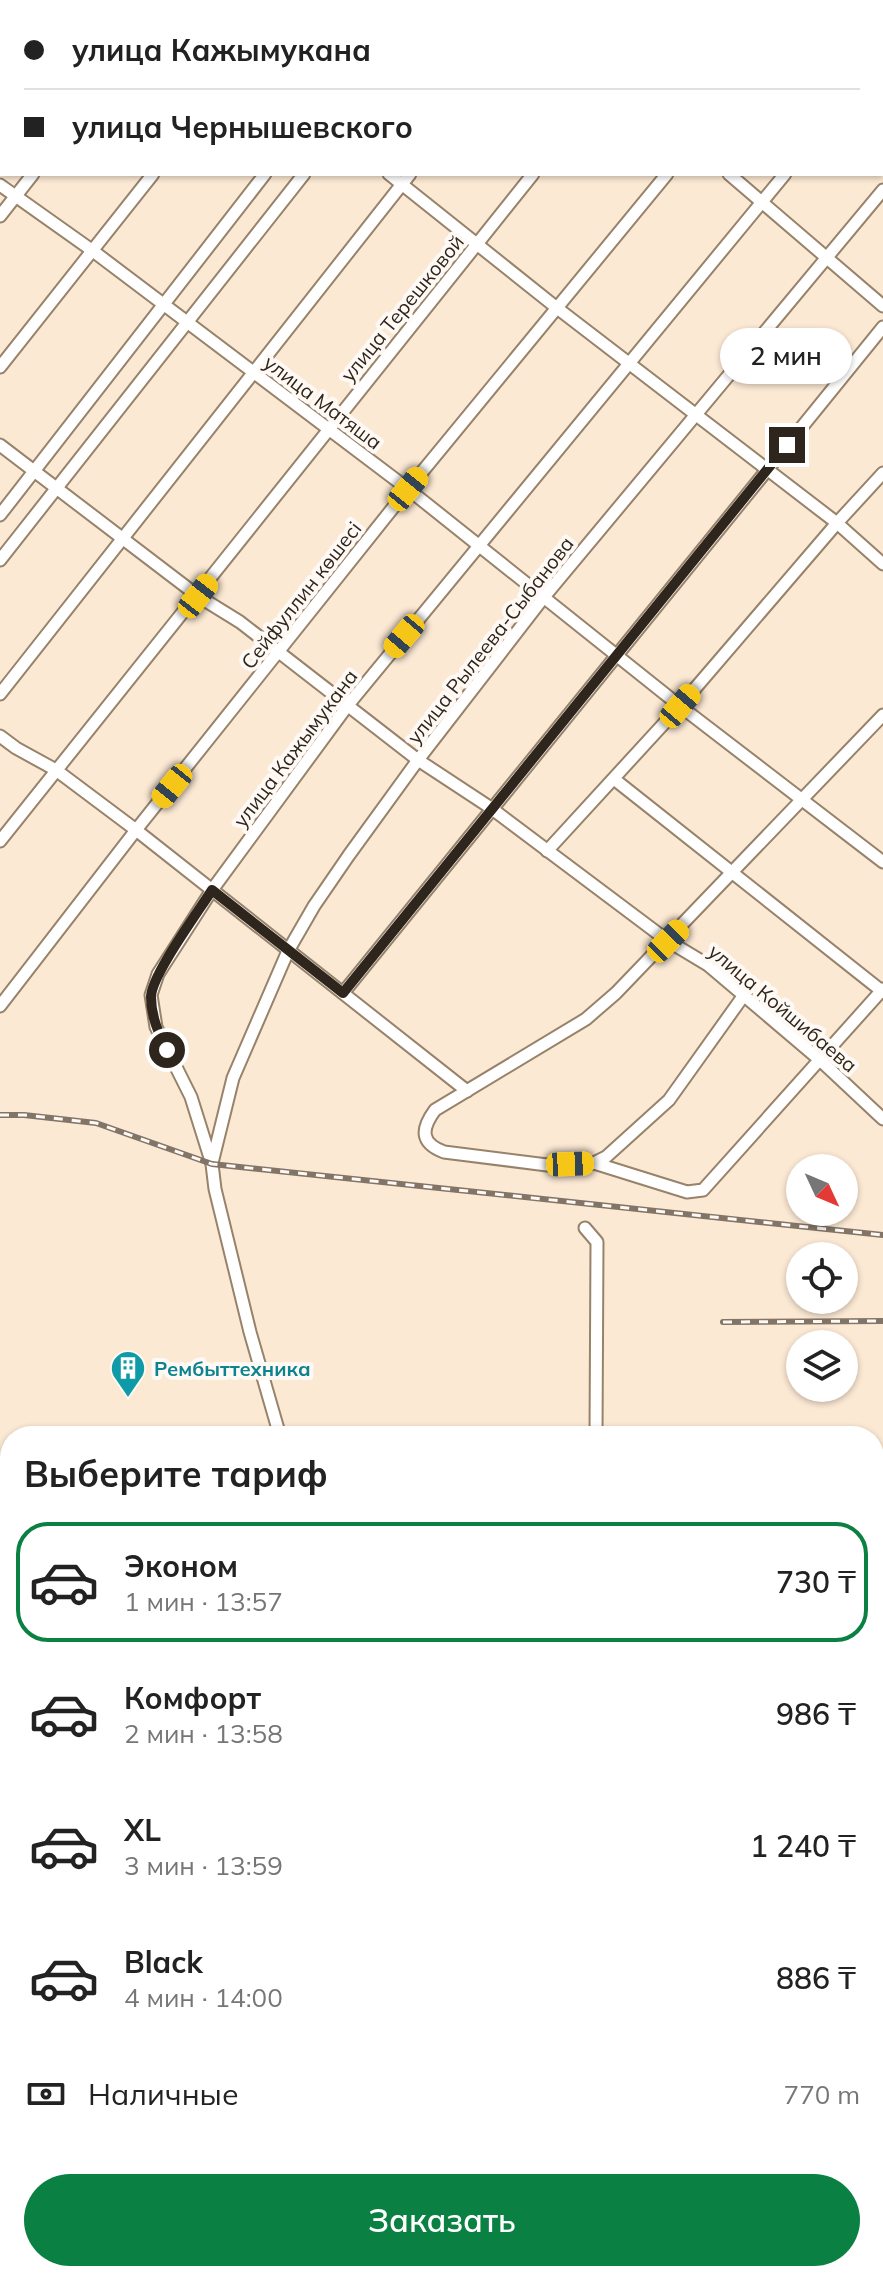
<!DOCTYPE html>
<html lang="ru">
<meta charset="utf-8">
<style>
body{margin:0;font-family:Mulish,sans-serif;background:#f2f2f2;color:#222;height:100vh;display:flex;flex-direction:column;font-size:30px;white-space:nowrap}
*{box-sizing:border-box;margin:0}
p{font-size:26px;color:#767676}
.icon{flex:none;width:44px;height:44px;fill:none;stroke:currentColor;stroke-width:2;stroke-linecap:round;stroke-linejoin:round}
.map{position:relative;flex:1;overflow:hidden}
.side{position:absolute;left:0px;top:1426px;width:884px;height:856px;display:flex;flex-direction:column;background:#fff;border-radius:32px 32px 0 0;box-shadow:0 2px 6px #0004}
.side>*{flex:none}
.guide{position:absolute;left:0px;top:0px;width:884px;height:176px;box-shadow:0 2px 6px #0004;display:grid;align-content:center;height:176px;padding:0 24px;background:#fff}
.needle{width:52px;rotate:134deg}
.controls{position:absolute;left:786px;top:1154px;display:grid;gap:16px}
.controls a{display:grid;place-items:center;width:72px;height:72px;border-radius:50%;background:#fff;box-shadow:0 2px 6px #0004;font-size:40px}
.end{position:absolute;width:36px;height:36px;margin:-18px;border:10px solid #2e261c;background:#fff;box-shadow:0 0 0 4px #fff}
.from{border-radius:50%}
.bubble{position:absolute;height:56px;border-radius:28px;background:#fff;box-shadow:0 2px 6px #0004;font-size:26px;font-weight:600;line-height:56px;text-align:center}
.car{position:absolute;width:24px;height:48px;margin:-24px -12px;border-radius:10px;box-shadow:0 0 6px 2px #0007;background:linear-gradient(#f5c518 24%,#345 0 40%,#f5c518 0 76%,#345 0 86%,#f5c518 0)}
.guide b{display:flex;align-items:center;gap:28px;height:76px;font-size:30px}
.guide b+b{border-top:2px solid #e0e0e0}
.guide i{width:20px;height:20px;background:#222}
ul{padding:0;list-style:none}
li{display:flex;align-items:center;gap:24px;height:120px;margin:0 16px 12px;padding:0 8px;border:4px solid transparent;border-radius:32px}
li div{flex:1}
li b{display:block;font-size:30px}
li em{font-style:normal;font-weight:600}
li.current{border-color:#0b8043}
li>.icon{width:72px;height:72px;stroke-width:1.5}
h2{padding:0 24px;font-size:36px;line-height:96px}
.pay{display:flex;align-items:center;gap:20px;height:88px;padding:0 24px;font-size:30px}
.pay p{margin-inline-start:auto}
.cta{display:flex;gap:16px;margin-top:auto;padding:16px 24px}
.cta a{flex:1;height:92px;border-radius:48px;background:#0b8043;color:#fff;font-size:32px;font-weight:600;line-height:92px;text-align:center}
.map>svg:first-child{display:block}
.lines{fill:none;stroke-linecap:round;stroke-linejoin:round}
.minor-casing{stroke:#97826a;stroke-width:15}
.minor{stroke:#fff;stroke-width:11}
.rail-casing{stroke:#827567;stroke-width:6}
.rail{stroke:#fef9f4;stroke-width:3;stroke-dasharray:9;stroke-linecap:butt}
.route{stroke:#2e261c;stroke-width:10}
.labels{text-anchor:middle;dominant-baseline:central;stroke-width:8;stroke-linejoin:round;paint-order:stroke}
.street-label{font-size:20px;fill:#2e261c;stroke:#fef9f4}
.culture-label{font-size:20px;font-weight:bold;fill:#0d838f;stroke:#fef9f4;text-anchor:start}
</style>
<div class="map">
<svg width="883" height="2282" viewBox="0 0 883 2282">
<rect width="100%" height="100%" fill="#fce9d4"/>
<g class="lines">
<!-- minor casing -->
<g class="minor-casing">
<g id="minor">
<polyline points="154,0 156,2"/>
<polyline points="523,0 525,2"/>
<polyline points="50,2 52,0"/>
<polyline points="168,2 169,0"/>
<polyline points="289,2 291,0"/>
<polyline points="403,2 405,0"/>
<polyline points="440,2 441,0"/>
<polyline points="547,2 549,0"/>
<polyline points="672,2 673,0"/>
<polyline points="809,2 810,0"/>
<polyline points="882,57 883,56"/>
<polyline points="0,66 2,63"/>
<polyline points="389,174 557,308 837,523 883,564"/>
<polyline points="729,174 883,306"/>
<polyline points="0,185 93,251 408,489 680,706 883,862"/>
<polyline points="0,216 33,174"/>
<polyline points="0,367 153,174"/>
<polyline points="0,445 198,596 240,622 418,760 491,808 668,941 708,965 820,1060 883,1119"/>
<polyline points="0,515 265,174"/>
<polyline points="0,560 304,174"/>
<polyline points="0,694 410,174"/>
<polyline points="0,736 16,748 56,770 136,830 467,1091"/>
<polyline points="614,779 883,992"/>
<polyline points="0,841 533,174"/>
<polyline points="547,851 680,706 837,523 883,473"/>
<polyline points="343,993 883,327"/>
<path d="M744,995L669,1100L606,1157L594,1163L547,1165L444,1152C420,1143 421,1129 435,1110L586,1019L616,993L883,715"/>
<polyline points="0,1006 136,830 408,489 667,174"/>
<polyline points="212,1163 233,1078 288,951 314,906 349,855 418,760 544,597 883,190"/>
<polyline points="594,1163 687,1192 703,1190 883,989"/>
<polyline points="585,1228 597,1242 596,1436"/>
<polyline points="280,1436 250,1332 215,1189 212,1164 191,1097 156,1027 151,995 158,974 212,890 348,705 785,174"/>
<polyline points="0,1523 10,1531"/>
<polyline points="0,1562 10,1558"/>
<polyline points="0,1698 10,1698"/>
<polyline points="874,1702 883,1702"/>
<polyline points="0,1754 10,1754"/>
<polyline points="0,1853 10,1853"/>
<polyline points="0,1942 10,1942"/>
<polyline points="874,1942 883,1942"/>
<polyline points="0,2061 10,2061"/>
<polyline points="0,2176 10,2177"/>
<polyline points="874,2263 883,2263"/>
<polyline points="0,2264 10,2264"/>
<polyline points="389,2272 389,2282"/>
<polyline points="124,2282 125,2272"/>
<polyline points="284,2282 284,2272"/>
<polyline points="485,2282 485,2272"/>
<polyline points="591,2282 591,2272"/>
</g>
</g>
<!-- minor -->
<use href="#minor" class="minor"/>
<!-- rail casing -->
<g class="rail-casing">
<g id="rail">
<polyline points="0,1115 24,1115 96,1123 212,1164 883,1235"/>
<polyline points="723,1322 883,1321"/>
</g>
</g>
<!-- rail -->
<use href="#rail" class="rail"/>
</g>
<g class="lines">
<!-- route -->
<path class="route" d="M167,1050C159,1034 151,1017 151,997C151,976 198,912 212,890L343,993L787,445"/>
</g>
<!-- icons -->
<defs>
<g id="building-pin" transform="scale(1.8)"><path d="M0 17L-7.5 6A9.5 9.5 0 1 1 7.5 6Z" fill="#0f9aa8" stroke="#fef9f4"/><path d="M-4-6H4V6H1V3H-1V6H-4ZM-2.5-4.3h1.7v1.8h-1.7ZM.8-4.3h1.7v1.8H.8ZM-2.5-1h1.7V.8h-1.7ZM.8-1h1.7V.8H.8Z" fill="#fff"/></g>
</defs>
<g fill-rule="evenodd">
<use href="#building-pin" x="128" y="1368"/>
</g>
<g class="labels">
<!-- street labels -->
<g class="street-label">
<text transform="translate(402 308) rotate(-51)">улица Терешковой</text>
<text transform="translate(323 402) rotate(37)">улица Матяша</text>
<text transform="translate(301 595) rotate(-52)">Сейфуллин көшесі</text>
<text transform="translate(490 640) rotate(-52)">улица Рылеева-Сыбанова</text>
<text transform="translate(295 748) rotate(-53)">улица Кажымукана</text>
<text transform="translate(783 1008) rotate(40)">улица Койшибаева</text>
</g>
<!-- culture labels -->
<g class="culture-label">
<text x="154" y="1368">Рембыттехника</text>
</g>
</g>
</svg>
<div class="controls">
<a><svg class="needle" viewBox="-14 -14 28 28"><path d="M0-13l5 13h-10z" fill="#e53935"/><path d="M0 13l5-13h-10z" fill="#767676"/></svg></a>
<a><svg class="icon" aria-label="locate" viewBox="0 0 24 24"><circle cx="12" cy="12" r="6"/><path d="M12 2v4M12 18v4M2 12h4M18 12h4"/></svg></a>
<a><svg class="icon" aria-label="layers" viewBox="0 0 24 24"><path d="M12 4l9 5-9 5-9-5zM3 14l9 5 9-5"/></svg></a>
</div>
<i class="end from" style="left:167px;top:1050px"></i>
<i class="end" style="left:787px;top:445px"></i>
<div class="bubble" style="left:720px;top:328px;width:132px">2 мин</div>
<i class="car" style="left:408px;top:489px;rotate:39deg"></i>
<i class="car" style="left:198px;top:596px;rotate:38deg"></i>
<i class="car" style="left:404px;top:636px;rotate:220deg"></i>
<i class="car" style="left:680px;top:706px;rotate:40deg"></i>
<i class="car" style="left:172px;top:786px;rotate:219deg"></i>
<i class="car" style="left:668px;top:941px;rotate:44deg"></i>
<i class="car" style="left:570px;top:1164px;rotate:88deg"></i>
<div class="guide">
<b><i class="from"></i>улица Кажымукана</b>
<b><i></i>улица Чернышевского</b>
</div>
<section class="side">
<h2>Выберите тариф</h2>
<ul>
<li class="current"><svg class="icon" aria-label="car" viewBox="0 0 24 24"><path d="M5 17H2v-5l4-1 3-4h7l3 4 3 1v5h-3M9 17h6M6 11h13"/><circle cx="7" cy="17" r="2"/><circle cx="17" cy="17" r="2"/></svg><div><b>Эконом</b><p>1 мин · 13:57</p></div><em>730 ₸</em></li>
<li><svg class="icon" aria-label="car" viewBox="0 0 24 24"><path d="M5 17H2v-5l4-1 3-4h7l3 4 3 1v5h-3M9 17h6M6 11h13"/><circle cx="7" cy="17" r="2"/><circle cx="17" cy="17" r="2"/></svg><div><b>Комфорт</b><p>2 мин · 13:58</p></div><em>986 ₸</em></li>
<li><svg class="icon" aria-label="car" viewBox="0 0 24 24"><path d="M5 17H2v-5l4-1 3-4h7l3 4 3 1v5h-3M9 17h6M6 11h13"/><circle cx="7" cy="17" r="2"/><circle cx="17" cy="17" r="2"/></svg><div><b>XL</b><p>3 мин · 13:59</p></div><em>1 240 ₸</em></li>
<li><svg class="icon" aria-label="car" viewBox="0 0 24 24"><path d="M5 17H2v-5l4-1 3-4h7l3 4 3 1v5h-3M9 17h6M6 11h13"/><circle cx="7" cy="17" r="2"/><circle cx="17" cy="17" r="2"/></svg><div><b>Black</b><p>4 мин · 14:00</p></div><em>886 ₸</em></li>
</ul>
<div class="pay"><svg class="icon" aria-label="cash" viewBox="0 0 24 24"><path d="M3 7h18v10H3z"/><circle cx="12" cy="12" r="2"/></svg>Наличные<p>770 m</p></div>
<div class="cta"><a>Заказать</a></div>
</section>
</div>
